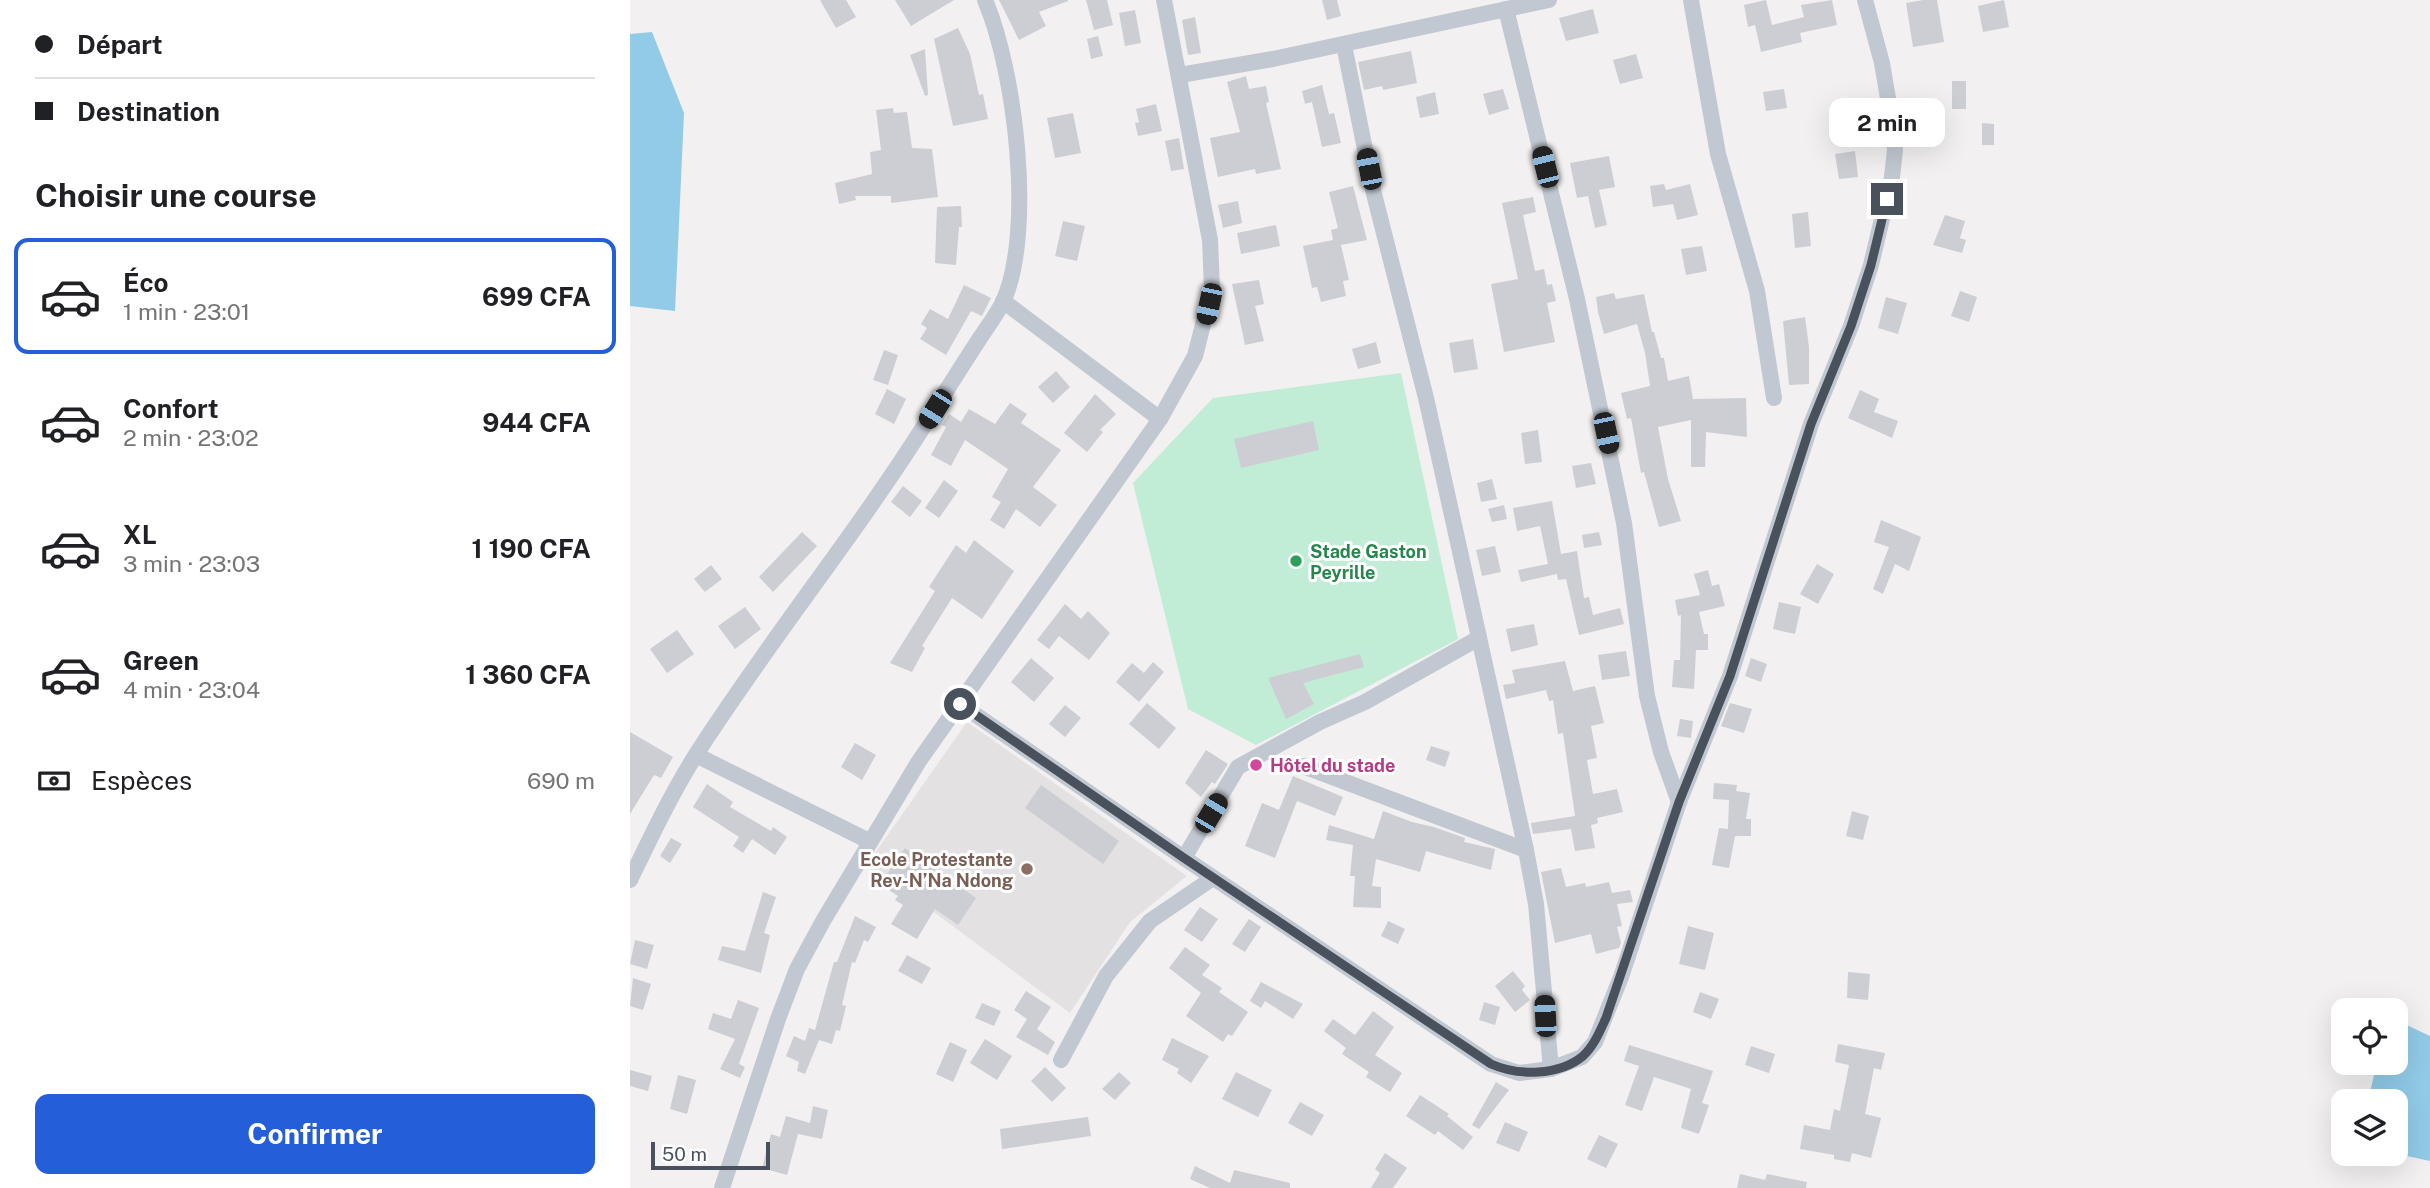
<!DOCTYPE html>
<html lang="fr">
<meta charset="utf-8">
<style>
body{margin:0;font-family:"Public Sans",sans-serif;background:#f6f6f6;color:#202124;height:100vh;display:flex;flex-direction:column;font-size:26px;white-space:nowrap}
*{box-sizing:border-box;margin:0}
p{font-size:23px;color:#757577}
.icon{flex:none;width:38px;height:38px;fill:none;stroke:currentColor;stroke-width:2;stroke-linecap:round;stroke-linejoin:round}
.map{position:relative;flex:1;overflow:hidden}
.drawer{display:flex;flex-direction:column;background:#fff;width:630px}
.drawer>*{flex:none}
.top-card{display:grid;align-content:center;height:154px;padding:0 35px;background:#fff}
.fabs{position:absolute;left:1701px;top:998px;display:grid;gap:14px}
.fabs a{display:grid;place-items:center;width:77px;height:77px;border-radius:14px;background:#fff;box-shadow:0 7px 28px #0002;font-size:35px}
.scale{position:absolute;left:21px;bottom:18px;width:119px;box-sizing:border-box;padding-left:7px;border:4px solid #49515c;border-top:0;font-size:19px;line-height:24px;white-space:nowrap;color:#49515c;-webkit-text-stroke:5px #fff;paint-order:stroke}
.end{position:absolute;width:32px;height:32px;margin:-16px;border:9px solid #49515c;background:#fff;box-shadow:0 0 0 4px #fff}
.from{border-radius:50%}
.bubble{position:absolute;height:49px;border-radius:14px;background:#fff;box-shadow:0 7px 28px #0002;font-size:23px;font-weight:700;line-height:49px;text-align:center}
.car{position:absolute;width:21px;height:42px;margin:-21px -10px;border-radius:9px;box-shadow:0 0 5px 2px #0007;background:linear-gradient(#222 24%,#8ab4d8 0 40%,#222 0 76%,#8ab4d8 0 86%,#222 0)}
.top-card b{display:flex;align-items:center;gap:24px;height:66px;font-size:26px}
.top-card b+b{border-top:2px solid #e0e0e0}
.top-card i{width:18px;height:18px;background:#202124}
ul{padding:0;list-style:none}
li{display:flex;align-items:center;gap:21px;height:116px;margin:0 14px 10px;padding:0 21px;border:4px solid transparent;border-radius:14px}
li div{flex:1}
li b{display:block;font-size:26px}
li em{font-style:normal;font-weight:700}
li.active{border-color:#245ed8}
li>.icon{width:63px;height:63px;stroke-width:1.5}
h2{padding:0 35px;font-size:32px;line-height:84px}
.pay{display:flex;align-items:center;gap:18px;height:77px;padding:0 35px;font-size:26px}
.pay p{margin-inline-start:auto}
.cta{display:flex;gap:14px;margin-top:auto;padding:14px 35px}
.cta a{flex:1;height:80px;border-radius:14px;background:#245ed8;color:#fff;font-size:28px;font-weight:700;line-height:80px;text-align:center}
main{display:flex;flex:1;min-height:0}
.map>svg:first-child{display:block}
.education{fill:#e3e1e1}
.green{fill:#c1edd7}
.water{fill:#91cbe7}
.building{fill:#cdced4}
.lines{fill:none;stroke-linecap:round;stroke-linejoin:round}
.minor{stroke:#c1c8d1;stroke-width:16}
.route{stroke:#49515c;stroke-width:9}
.leisure-dot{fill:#2e9e5b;stroke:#fff;stroke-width:2.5}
.hotel-dot{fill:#d1479c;stroke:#fff;stroke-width:2.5}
.education-dot{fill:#8d6e63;stroke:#fff;stroke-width:2.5}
.labels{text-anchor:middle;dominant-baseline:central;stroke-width:6;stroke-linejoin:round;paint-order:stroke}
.leisure-label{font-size:18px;font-weight:bold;fill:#27864d;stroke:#fff;text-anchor:start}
.hotel-label{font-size:18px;font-weight:bold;fill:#b23c85;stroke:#fff;text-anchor:start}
.education-label{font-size:18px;font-weight:bold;fill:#785e54;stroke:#fff;text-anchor:end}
</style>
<main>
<section class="drawer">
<div class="top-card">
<b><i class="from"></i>Départ</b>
<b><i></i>Destination</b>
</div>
<h2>Choisir une course</h2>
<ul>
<li class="active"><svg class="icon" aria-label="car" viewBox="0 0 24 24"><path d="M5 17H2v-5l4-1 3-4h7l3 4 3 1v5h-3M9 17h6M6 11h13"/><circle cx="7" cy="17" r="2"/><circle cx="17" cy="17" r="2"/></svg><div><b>Éco</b><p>1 min · 23:01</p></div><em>699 CFA</em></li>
<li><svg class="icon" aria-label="car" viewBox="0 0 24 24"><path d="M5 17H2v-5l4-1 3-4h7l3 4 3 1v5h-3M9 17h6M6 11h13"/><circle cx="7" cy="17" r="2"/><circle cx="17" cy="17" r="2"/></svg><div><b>Confort</b><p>2 min · 23:02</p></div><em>944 CFA</em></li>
<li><svg class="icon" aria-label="car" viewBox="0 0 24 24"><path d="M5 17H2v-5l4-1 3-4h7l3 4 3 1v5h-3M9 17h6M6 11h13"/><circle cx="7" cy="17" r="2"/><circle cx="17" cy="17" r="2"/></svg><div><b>XL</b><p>3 min · 23:03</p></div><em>1 190 CFA</em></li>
<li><svg class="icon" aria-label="car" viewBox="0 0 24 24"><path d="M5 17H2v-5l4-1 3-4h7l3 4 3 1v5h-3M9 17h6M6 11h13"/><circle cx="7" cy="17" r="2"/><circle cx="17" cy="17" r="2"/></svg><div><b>Green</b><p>4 min · 23:04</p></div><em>1 360 CFA</em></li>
</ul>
<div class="pay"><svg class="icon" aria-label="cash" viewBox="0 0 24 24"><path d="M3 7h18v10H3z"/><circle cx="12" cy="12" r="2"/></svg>Espèces<p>690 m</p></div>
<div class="cta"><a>Confirmer</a></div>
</section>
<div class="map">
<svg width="1800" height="1188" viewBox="0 0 1800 1188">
<rect width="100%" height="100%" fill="#f2f0f0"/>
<!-- education -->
<polygon class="education" points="337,722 557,876 500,922 440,1013 238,863"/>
<!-- green -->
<polygon class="green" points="771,373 828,639 626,745 558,709 503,483 583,398"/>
<!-- water -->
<g class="water">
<polygon points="22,32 54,113 45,311 0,306 0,34"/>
<polygon points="1766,1020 1800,1036 1800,1161 1763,1153 1766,1153 1766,1101 1738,1101 1747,1062 1766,1062"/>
</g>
<!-- building -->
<g class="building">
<polygon points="190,0 216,0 226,17 206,28"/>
<polygon points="265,0 324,0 281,26"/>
<polygon points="369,0 438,0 438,1 409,12 416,26 389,40"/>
<polygon points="456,0 477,0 483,25 464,30"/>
<polygon points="692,0 707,0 711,16 697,20"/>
<polygon points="1136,0 1142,25 1174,17 1171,5 1202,0 1207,25 1170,33 1172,42 1131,52 1125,25 1118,27 1114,5"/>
<polygon points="1293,0 1307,0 1314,42 1283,47 1276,3"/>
<polygon points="1374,0 1379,27 1353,32 1348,6"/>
<polygon points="963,9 969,33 936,41 929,18"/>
<polygon points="505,10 511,43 495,46 489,13"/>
<polygon points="565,17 571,53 558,55 552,20"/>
<polygon points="328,28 340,54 349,95 353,94 358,119 323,126 304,39"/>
<polygon points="468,36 473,56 461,59 457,39"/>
<polygon points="295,49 298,95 295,96 280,55"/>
<polygon points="781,51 787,83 753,90 752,86 734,90 728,62"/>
<polygon points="1006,54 1013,78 990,84 983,60"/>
<polygon points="616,76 619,89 636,86 639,102 636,103 651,169 626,174 625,169 588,177 580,138 610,132 597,82"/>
<rect x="1322" y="81" width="14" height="28"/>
<polygon points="692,85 699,114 704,113 711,143 692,147 682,102 675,104 672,91"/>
<polygon points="873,89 879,109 859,115 853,94"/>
<polygon points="1154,89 1157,108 1136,111 1133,92"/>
<polygon points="805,92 809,114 790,118 786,97"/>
<polygon points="526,104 532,131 508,136 505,123 509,122 506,109"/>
<polygon points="263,108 264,113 277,112 282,148 302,149 308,197 261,203 261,196 225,196 226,200 209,204 205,183 242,174 240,152 251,150 246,110"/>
<polygon points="443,113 451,153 425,158 417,118"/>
<polygon points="1352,123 1364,124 1364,145 1352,145"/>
<polygon points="549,138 554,169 541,171 535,141"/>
<polygon points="1225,151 1228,177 1209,179 1205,154"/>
<polygon points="979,156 985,187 969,190 977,225 965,228 958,196 947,198 940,163"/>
<polygon points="1034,184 1036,190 1060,184 1068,215 1047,220 1043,204 1023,207 1020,186"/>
<polygon points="723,186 737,240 711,245 719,280 713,281 716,296 691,302 687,287 682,288 673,246 703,240 701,230 708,228 699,192"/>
<polygon points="903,197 906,212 893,215 905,271 914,269 917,285 922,284 926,301 917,303 925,342 874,352 861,284 888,279 872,203"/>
<polygon points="608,201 612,223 593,228 588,205"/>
<polygon points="331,206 332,227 329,227 326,265 305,263 307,207"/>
<polygon points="1178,212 1181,246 1165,248 1162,214"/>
<polygon points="1315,215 1335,221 1330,238 1336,240 1332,253 1303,245"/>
<polygon points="433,221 455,226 447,261 425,256"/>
<polygon points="646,225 650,246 611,254 607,233"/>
<polygon points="1072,246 1077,271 1056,275 1051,249"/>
<polygon points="629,280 634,304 625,306 634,341 615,345 602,284"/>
<polygon points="334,285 361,298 352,316 341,311 316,355 290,339 297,328 291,324 300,309 318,319"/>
<polygon points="1330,291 1347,297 1339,322 1321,316"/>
<polygon points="984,293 986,299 1014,294 1022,332 1024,332 1031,358 1034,358 1038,381 1059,376 1063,399 1116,398 1117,437 1076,432 1075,467 1061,467 1061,420 1028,427 1038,479 1051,521 1029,527 1014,472 1011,473 1001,418 997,419 991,393 1020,386 1015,353 1007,324 974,334 968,312 966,297"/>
<polygon points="1256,297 1277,303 1268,334 1248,328"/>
<polygon points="1175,317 1179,347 1179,384 1159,385 1153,321"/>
<polygon points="843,339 848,369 824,373 819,343"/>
<polygon points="746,342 751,363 728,369 722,349"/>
<polygon points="254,350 268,355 258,385 243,380"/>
<polygon points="426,371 440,387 423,403 408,387"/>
<polygon points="257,389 276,399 264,424 245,414"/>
<polygon points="1230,390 1249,399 1244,412 1268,421 1262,438 1218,418"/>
<polygon points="465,394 486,414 470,430 473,432 457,452 434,433"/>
<polygon points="380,403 397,414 391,423 431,450 403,487 427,505 410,527 386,509 374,529 360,520 371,502 362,497 378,469 335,440 321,466 301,455 316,427 312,425 319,414 331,422 339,409 365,424"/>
<polygon points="683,421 689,450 611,468 604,439"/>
<polygon points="908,430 912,462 895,464 891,433"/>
<polygon points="961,463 966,484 946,488 942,466"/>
<polygon points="862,479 867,499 851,502 847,483"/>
<polygon points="314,480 328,491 309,518 295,508"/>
<polygon points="273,486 292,501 280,517 261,502"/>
<polygon points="922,501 931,554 947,551 954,598 959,597 963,615 990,608 994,624 949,635 936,579 928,580 927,574 891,582 888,570 918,564 910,526 887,531 883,508"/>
<polygon points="874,505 877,519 862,522 858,509"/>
<polygon points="1251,520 1291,537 1279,571 1265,564 1253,594 1243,589 1259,547 1244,542"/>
<polygon points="172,532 187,546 143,592 129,577"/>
<polygon points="969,532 972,545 954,548 952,535"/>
<polygon points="344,540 384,571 352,619 322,598 292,646 295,648 282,672 260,663 305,591 299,587 326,545 336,553"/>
<polygon points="865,546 871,572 852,576 846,550"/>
<polygon points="1187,564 1204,574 1188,604 1170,594"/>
<polygon points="81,565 92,579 75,592 64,579"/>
<polygon points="1078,570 1082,586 1089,584 1095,606 1069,612 1074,634 1078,634 1078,650 1066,650 1064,689 1042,687 1044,660 1050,660 1051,615 1048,616 1045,600 1070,595 1064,574"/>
<polygon points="1149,602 1171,607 1165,634 1143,629"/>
<polygon points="435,604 451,619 458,611 480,633 459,660 429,636 419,649 407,640"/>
<polygon points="115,607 131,629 105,649 88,626"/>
<polygon points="904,624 908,645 881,652 876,629"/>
<polygon points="47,630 64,654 37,673 20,649"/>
<polygon points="996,651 1000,676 972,680 968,655"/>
<polygon points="730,654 734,667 673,683 684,704 656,719 638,678"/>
<polygon points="401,658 424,678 404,702 381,682"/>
<polygon points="1121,658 1137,664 1131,682 1115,676"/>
<polygon points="935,661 943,691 965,686 974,723 961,726 967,758 957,760 963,794 987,789 993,812 967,818 968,823 961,825 965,848 945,851 941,829 903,834 902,829 901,823 945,816 933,733 928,734 923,700 919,701 916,690 876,699 873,685 885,683 882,670"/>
<polygon points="523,662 534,672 509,702 486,682 502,663 514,673"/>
<polygon points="517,703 546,728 529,749 499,724"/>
<polygon points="1100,703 1122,709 1114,733 1091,726"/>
<polygon points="435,705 451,718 435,737 419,724"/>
<polygon points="1050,719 1063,721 1061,738 1047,736"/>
<polygon points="0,732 43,757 31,778 24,775 0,814"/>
<polygon points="225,743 246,755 232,780 211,767"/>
<polygon points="801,746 820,752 815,767 796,760"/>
<polygon points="576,750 598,764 585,784 582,782 571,797 555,783"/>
<polygon points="663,776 713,797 705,816 667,801 645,858 615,846 632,803 649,810"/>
<polygon points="1084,783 1107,785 1106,791 1120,793 1116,819 1121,819 1121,836 1105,836 1099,868 1082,865 1089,828 1098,829 1099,800 1083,799"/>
<polygon points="77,784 103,802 100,807 141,831 143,827 157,837 145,855 122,839 113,853 103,846 109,837 63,807"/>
<polygon points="411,785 489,841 473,864 395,808"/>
<polygon points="753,811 782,822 804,827 835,838 834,842 865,849 861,870 796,851 790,872 746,859 742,886 751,887 751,908 723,907 725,876 720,876 723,845 696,840 699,825 744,839"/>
<polygon points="1222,811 1239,816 1233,840 1216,836"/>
<polygon points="41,838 52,844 40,863 30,856"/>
<polygon points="275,848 346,898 328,925 305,909 287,939 261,924 273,905 265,900 268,896 250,884"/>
<polygon points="931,868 936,887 955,883 956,887 979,882 982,893 1000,890 1003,902 987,904 992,926 987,927 991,943 989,948 966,954 961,934 925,943 911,872"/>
<polygon points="133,892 146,897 134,933 140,935 131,973 88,960 92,946 115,951"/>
<polygon points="570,907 588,919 572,942 554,930"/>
<polygon points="225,916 246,927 238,942 234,940 225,963 222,962 212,1005 216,1006 210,1031 206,1030 202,1044 189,1040 175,1074 167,1071 169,1062 156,1056 164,1036 175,1041 179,1028 185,1030 204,962 207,962"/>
<polygon points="619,919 631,927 615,952 602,944"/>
<polygon points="758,921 775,929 768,944 751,936"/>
<polygon points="1058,926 1084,933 1075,970 1049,964"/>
<polygon points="5,940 24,945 17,969 0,964"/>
<polygon points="555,947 580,965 572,975 592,988 589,992 618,1012 602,1036 598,1034 593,1042 556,1016 571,993 539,968"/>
<polygon points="277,955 301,968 292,984 268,971"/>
<polygon points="883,971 895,986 892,990 900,1000 885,1012 865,986"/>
<polygon points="1218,972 1240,974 1238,1000 1217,998"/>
<polygon points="3,978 21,984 13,1010 0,1006"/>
<polygon points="631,982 673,1004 663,1019 635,1001 631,1008 620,1001"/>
<polygon points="396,991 421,1007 407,1029 425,1042 418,1055 386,1037 397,1019 384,1010"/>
<polygon points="1070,992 1089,999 1081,1019 1063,1012"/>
<polygon points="108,1000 129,1008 109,1064 115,1067 110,1078 90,1069 105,1039 78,1029 83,1013 101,1019"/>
<polygon points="854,1002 870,1007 865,1025 849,1020"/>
<polygon points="352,1003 371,1011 364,1026 345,1018"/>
<polygon points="743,1011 764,1027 745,1055 772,1073 760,1092 736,1077 739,1072 712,1054 716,1048 694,1031 703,1019 725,1035"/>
<polygon points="542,1038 579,1056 561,1083 547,1073 549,1069 532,1060"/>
<polygon points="355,1039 382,1056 367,1080 340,1063"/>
<polygon points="320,1042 337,1050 323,1082 306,1074"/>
<polygon points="1208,1044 1255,1053 1251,1070 1244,1068 1235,1114 1251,1118 1241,1158 1222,1153 1220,1162 1204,1159 1204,1155 1170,1149 1174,1125 1200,1130 1204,1109 1210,1111 1219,1065 1205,1062"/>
<polygon points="999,1045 1083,1071 1072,1103 1079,1105 1069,1134 1051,1128 1061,1089 1024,1077 1012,1111 995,1105 1009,1066 994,1061"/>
<polygon points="1121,1046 1145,1054 1139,1073 1115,1065"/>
<polygon points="415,1067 436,1088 422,1102 401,1081"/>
<polygon points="0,1070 22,1076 18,1091 0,1086"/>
<polygon points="489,1072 501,1083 485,1100 472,1089"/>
<polygon points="606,1072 642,1090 628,1117 592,1099"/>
<polygon points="48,1075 66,1080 57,1114 40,1109"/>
<polygon points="866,1082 879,1090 849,1129 842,1125"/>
<polygon points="790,1095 819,1114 817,1116 843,1137 833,1150 808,1131 805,1135 776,1116"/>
<polygon points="670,1102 694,1115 682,1136 658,1123"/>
<polygon points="183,1106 198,1110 192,1139 168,1134 157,1175 132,1168 141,1134 150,1137 156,1116 180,1123"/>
<polygon points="458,1117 461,1136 372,1149 370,1129"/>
<polygon points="875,1122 898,1132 889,1152 866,1143"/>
<polygon points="969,1135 988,1144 976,1168 957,1159"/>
<polygon points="755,1153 777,1168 763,1188 741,1188 750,1173 745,1169"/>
<polygon points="565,1166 600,1183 604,1170 660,1183 660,1188 580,1188 560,1179"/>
<polygon points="1110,1174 1135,1180 1137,1174 1177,1182 1176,1188 1107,1188"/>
</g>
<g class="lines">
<!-- minor -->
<g class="minor">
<polyline points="1061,0 1088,154 1127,291 1144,398"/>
<polyline points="876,9 947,299 994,523 1017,696 1031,752 1049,802"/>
<polyline points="714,45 744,194 796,398 896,850 906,904 921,1069"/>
<polyline points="550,75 643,59 919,0"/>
<polyline points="373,301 530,419"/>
<polyline points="330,704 554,858 861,1064 889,1073 921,1069 952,1057 965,1042 991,977 1049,802 1100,676 1181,424 1221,326 1241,265 1262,177 1265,150 1263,128 1252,63 1235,0"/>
<polyline points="66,755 239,841"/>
<polyline points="673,766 896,850"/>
<polyline points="554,858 608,767 690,722 735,702 849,638"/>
<path d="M0,880C21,837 41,794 67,753C140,639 227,533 299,418C316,391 333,364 350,338C358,326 367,314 373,302C405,231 385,70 355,0"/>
<polyline points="431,1060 476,976 520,921 583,878"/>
<polyline points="92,1188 148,1019 167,969 193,921 289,761 530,419 565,356 582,289 580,240 534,0"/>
</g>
</g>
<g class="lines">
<!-- route -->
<path class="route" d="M330,704L554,858L861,1064C888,1076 929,1076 953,1056C964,1046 970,1031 976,1018L1049,802L1100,676L1181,424L1221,326L1241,265L1257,199"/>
</g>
<!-- markers -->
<circle class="leisure-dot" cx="666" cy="561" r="7"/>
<circle class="hotel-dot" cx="626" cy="765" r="7"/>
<circle class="education-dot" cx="397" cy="869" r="7"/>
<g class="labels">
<!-- leisure labels -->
<g class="leisure-label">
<text x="680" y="551">Stade Gaston<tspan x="680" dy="21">Peyrille</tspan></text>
</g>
<!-- hotel labels -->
<g class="hotel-label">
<text x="640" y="765">Hôtel du stade</text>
</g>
<!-- education labels -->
<g class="education-label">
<text x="383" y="859">Ecole Protestante<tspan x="383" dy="21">Rev-N’Na Ndong</tspan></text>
</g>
</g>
</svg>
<div class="fabs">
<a><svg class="icon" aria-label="locate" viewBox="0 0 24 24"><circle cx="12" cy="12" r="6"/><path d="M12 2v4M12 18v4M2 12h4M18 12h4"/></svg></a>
<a><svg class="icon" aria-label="layers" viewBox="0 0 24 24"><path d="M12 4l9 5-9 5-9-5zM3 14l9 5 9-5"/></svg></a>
</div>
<div class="scale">50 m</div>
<i class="end from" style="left:330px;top:704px"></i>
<i class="end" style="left:1257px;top:199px"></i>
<div class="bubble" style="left:1199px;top:98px;width:116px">2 min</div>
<i class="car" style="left:915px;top:167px;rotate:346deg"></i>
<i class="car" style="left:739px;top:169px;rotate:349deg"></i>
<i class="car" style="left:579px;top:304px;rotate:192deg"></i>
<i class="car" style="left:305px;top:409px;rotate:212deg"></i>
<i class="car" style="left:976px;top:433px;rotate:168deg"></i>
<i class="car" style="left:581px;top:813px;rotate:31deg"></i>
<i class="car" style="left:915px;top:1016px;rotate:357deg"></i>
</div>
</main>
